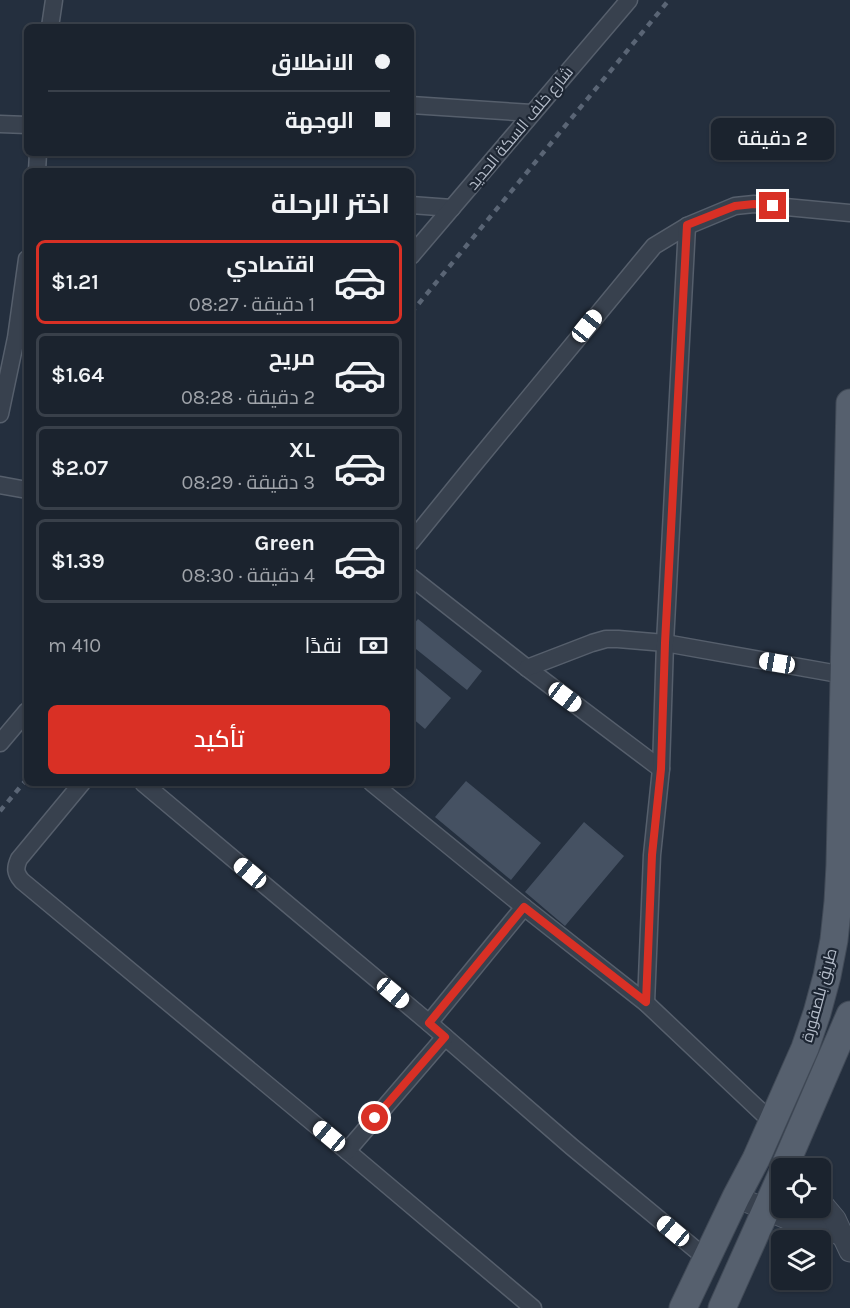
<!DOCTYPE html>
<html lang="ar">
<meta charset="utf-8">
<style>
body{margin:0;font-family:Karla,Cairo,sans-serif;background:#242b36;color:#f1f3f6;direction:rtl;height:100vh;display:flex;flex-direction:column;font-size:22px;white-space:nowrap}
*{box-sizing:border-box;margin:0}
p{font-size:20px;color:#a0a4aa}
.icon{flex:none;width:33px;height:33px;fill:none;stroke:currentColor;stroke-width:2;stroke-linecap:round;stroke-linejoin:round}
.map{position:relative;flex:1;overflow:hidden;direction:ltr}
.drawer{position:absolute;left:24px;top:168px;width:390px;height:618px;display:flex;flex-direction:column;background:#1b232e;border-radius:9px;box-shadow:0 2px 4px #0004,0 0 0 2px #39404a;direction:rtl}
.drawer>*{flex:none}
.guide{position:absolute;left:24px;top:24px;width:390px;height:132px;border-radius:9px;box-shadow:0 2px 4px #0004,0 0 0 2px #39404a;direction:rtl;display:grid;align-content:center;height:132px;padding:0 24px;background:#1b232e}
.buttons{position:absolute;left:771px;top:1158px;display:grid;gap:12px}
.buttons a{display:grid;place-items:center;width:60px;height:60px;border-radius:9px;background:#1b232e;box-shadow:0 2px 4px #0004,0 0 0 2px #39404a;font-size:30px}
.end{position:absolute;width:27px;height:27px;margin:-14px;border:8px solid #d93025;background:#fff;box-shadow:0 0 0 3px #fff}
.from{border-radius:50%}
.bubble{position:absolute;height:42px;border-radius:9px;background:#1b232e;box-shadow:0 2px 4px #0004,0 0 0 2px #39404a;font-size:20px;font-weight:600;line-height:42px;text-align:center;direction:rtl}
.car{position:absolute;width:18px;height:36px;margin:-18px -9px;border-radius:8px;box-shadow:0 0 4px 2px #0007;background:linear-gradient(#fff 24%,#345 0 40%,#fff 0 76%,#345 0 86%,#fff 0)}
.guide b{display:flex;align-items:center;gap:21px;height:57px;font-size:22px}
.guide b+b{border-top:2px solid #39404a}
.guide i{width:15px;height:15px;background:#f1f3f6}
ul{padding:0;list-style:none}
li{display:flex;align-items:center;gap:18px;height:84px;margin:0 12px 9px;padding:0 12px;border:3px solid #39404a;border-radius:9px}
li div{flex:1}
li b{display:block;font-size:22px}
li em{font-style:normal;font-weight:600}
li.on{border-color:#d93025}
li>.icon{width:54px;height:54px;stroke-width:1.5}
h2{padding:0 24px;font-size:27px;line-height:72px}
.pay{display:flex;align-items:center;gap:15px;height:66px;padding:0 24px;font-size:22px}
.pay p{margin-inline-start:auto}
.primary-button{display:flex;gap:12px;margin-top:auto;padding:12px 24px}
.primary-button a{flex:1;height:69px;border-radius:9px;background:#d93025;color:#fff;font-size:24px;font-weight:600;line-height:69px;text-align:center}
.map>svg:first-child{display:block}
.building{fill:#455162}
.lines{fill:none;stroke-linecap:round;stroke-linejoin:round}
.minor-casing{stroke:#565f6c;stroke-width:19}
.tertiary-casing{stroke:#565f6c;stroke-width:23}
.primary-casing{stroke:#414a57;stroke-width:29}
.minor{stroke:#38414e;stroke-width:16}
.tertiary{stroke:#38414e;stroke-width:21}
.primary{stroke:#56606e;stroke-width:27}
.rail{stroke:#5a6575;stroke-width:4.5;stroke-dasharray:6 6;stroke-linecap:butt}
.route{stroke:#d93025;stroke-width:8}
.labels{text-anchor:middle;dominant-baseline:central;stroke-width:4.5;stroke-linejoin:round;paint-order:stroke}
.street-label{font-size:16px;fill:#b4bcc9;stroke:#1d2633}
</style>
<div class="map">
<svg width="850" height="1308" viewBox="0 0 850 1308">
<rect width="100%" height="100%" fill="#242f3e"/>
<!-- building -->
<g class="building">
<polygon points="418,619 482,671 467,690 411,645 411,627"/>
<polygon points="411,664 451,698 425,729 411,717"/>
<polygon points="466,781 541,843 511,880 435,817"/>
<polygon points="584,822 624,856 565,926 525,892"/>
</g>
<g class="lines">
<!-- minor casing -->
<g class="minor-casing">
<g id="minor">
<polyline points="50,27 54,0"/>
<polyline points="411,105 532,113"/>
<polyline points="0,124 27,125"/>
<polyline points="37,171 38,153"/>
<polyline points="411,205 452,208"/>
<polyline points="411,256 629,0"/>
<polyline points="0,414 16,338 27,259"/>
<polyline points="0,485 27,490"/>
<polyline points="411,542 471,468 654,246 687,226 735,206 754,204 850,213"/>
<polyline points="411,577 527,668 661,769"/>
<polyline points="527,668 592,643 606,639 618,639 665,643 844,675"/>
<polyline points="0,743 27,711"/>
<path d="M82,783L19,859C15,868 15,873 22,881L347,1151L533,1308"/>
<polyline points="143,783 429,1023 572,1147 707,1259"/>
<polyline points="372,783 524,907 646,1003 773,1123"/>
<polyline points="646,1003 652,855 661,769 665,643 687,226"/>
<polyline points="429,1023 524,907"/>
<polyline points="347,1151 445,1037"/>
</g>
</g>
<!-- tertiary casing -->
<g class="tertiary-casing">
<g id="tertiary">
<polyline points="736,1197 796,1222 843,1235"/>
<polyline points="820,1201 835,1219 850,1251"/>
</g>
</g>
<!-- primary casing -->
<g class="primary-casing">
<g id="primary">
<polyline points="784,1168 850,1015"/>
<polyline points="683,1308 736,1197 756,1159 805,1048 817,1013 827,976 834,940 838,902 840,865 850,403"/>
<polyline points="722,1308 782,1174"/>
</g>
</g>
<!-- minor -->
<use href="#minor" class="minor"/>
<!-- tertiary -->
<use href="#tertiary" class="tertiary"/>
<!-- primary -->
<use href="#primary" class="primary"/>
<!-- rail -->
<g class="rail">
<polyline points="411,313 669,0"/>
<polyline points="0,811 27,779"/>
</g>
</g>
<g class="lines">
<!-- route -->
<polyline class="route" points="375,1118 445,1037 429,1023 524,907 646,1002 652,855 661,769 665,643 687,225 735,206 754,204 773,206"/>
</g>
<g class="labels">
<!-- street labels -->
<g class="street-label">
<text transform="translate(520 128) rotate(-50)">شارع خلف السكة الحديد</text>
<text transform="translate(819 995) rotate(-75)">طريق بلصفورة</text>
</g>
</g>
</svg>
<div class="buttons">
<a><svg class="icon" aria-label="locate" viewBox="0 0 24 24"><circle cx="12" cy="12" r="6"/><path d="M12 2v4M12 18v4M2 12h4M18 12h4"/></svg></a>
<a><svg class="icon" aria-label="layers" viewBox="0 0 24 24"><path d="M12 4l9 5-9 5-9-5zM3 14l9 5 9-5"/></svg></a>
</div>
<i class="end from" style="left:375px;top:1118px"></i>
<i class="end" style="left:773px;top:206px"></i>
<div class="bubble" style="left:711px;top:118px;width:123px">2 دقيقة</div>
<i class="car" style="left:587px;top:326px;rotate:39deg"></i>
<i class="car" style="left:777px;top:663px;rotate:280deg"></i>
<i class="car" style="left:565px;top:697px;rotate:127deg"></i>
<i class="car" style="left:250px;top:873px;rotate:310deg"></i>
<i class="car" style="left:393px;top:993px;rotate:130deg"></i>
<i class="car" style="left:329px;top:1136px;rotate:310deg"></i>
<i class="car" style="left:673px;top:1231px;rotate:310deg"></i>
<div class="guide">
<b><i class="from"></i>الانطلاق</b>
<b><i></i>الوجهة</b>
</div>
<section class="drawer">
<h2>اختر الرحلة</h2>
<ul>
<li class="on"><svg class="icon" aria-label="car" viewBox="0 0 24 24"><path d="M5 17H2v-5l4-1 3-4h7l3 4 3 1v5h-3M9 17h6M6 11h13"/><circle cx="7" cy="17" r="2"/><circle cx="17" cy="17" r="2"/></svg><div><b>اقتصادي</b><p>1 دقيقة · 08:27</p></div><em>$1.21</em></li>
<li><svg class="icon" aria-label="car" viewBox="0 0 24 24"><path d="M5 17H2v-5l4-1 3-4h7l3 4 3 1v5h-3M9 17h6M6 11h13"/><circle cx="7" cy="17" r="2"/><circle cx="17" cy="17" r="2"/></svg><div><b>مريح</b><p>2 دقيقة · 08:28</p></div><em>$1.64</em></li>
<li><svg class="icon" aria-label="car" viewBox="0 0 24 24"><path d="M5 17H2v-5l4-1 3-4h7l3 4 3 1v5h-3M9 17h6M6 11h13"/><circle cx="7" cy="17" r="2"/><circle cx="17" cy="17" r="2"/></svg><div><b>XL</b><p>3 دقيقة · 08:29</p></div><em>$2.07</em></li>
<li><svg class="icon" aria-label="car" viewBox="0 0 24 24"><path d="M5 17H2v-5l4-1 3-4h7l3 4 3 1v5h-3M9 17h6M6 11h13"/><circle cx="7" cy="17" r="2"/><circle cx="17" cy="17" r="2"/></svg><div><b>Green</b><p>4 دقيقة · 08:30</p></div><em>$1.39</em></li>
</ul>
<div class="pay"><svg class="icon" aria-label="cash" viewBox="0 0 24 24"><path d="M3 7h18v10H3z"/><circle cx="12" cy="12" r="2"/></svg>نقدًا<p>410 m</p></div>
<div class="primary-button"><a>تأكيد</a></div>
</section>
</div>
